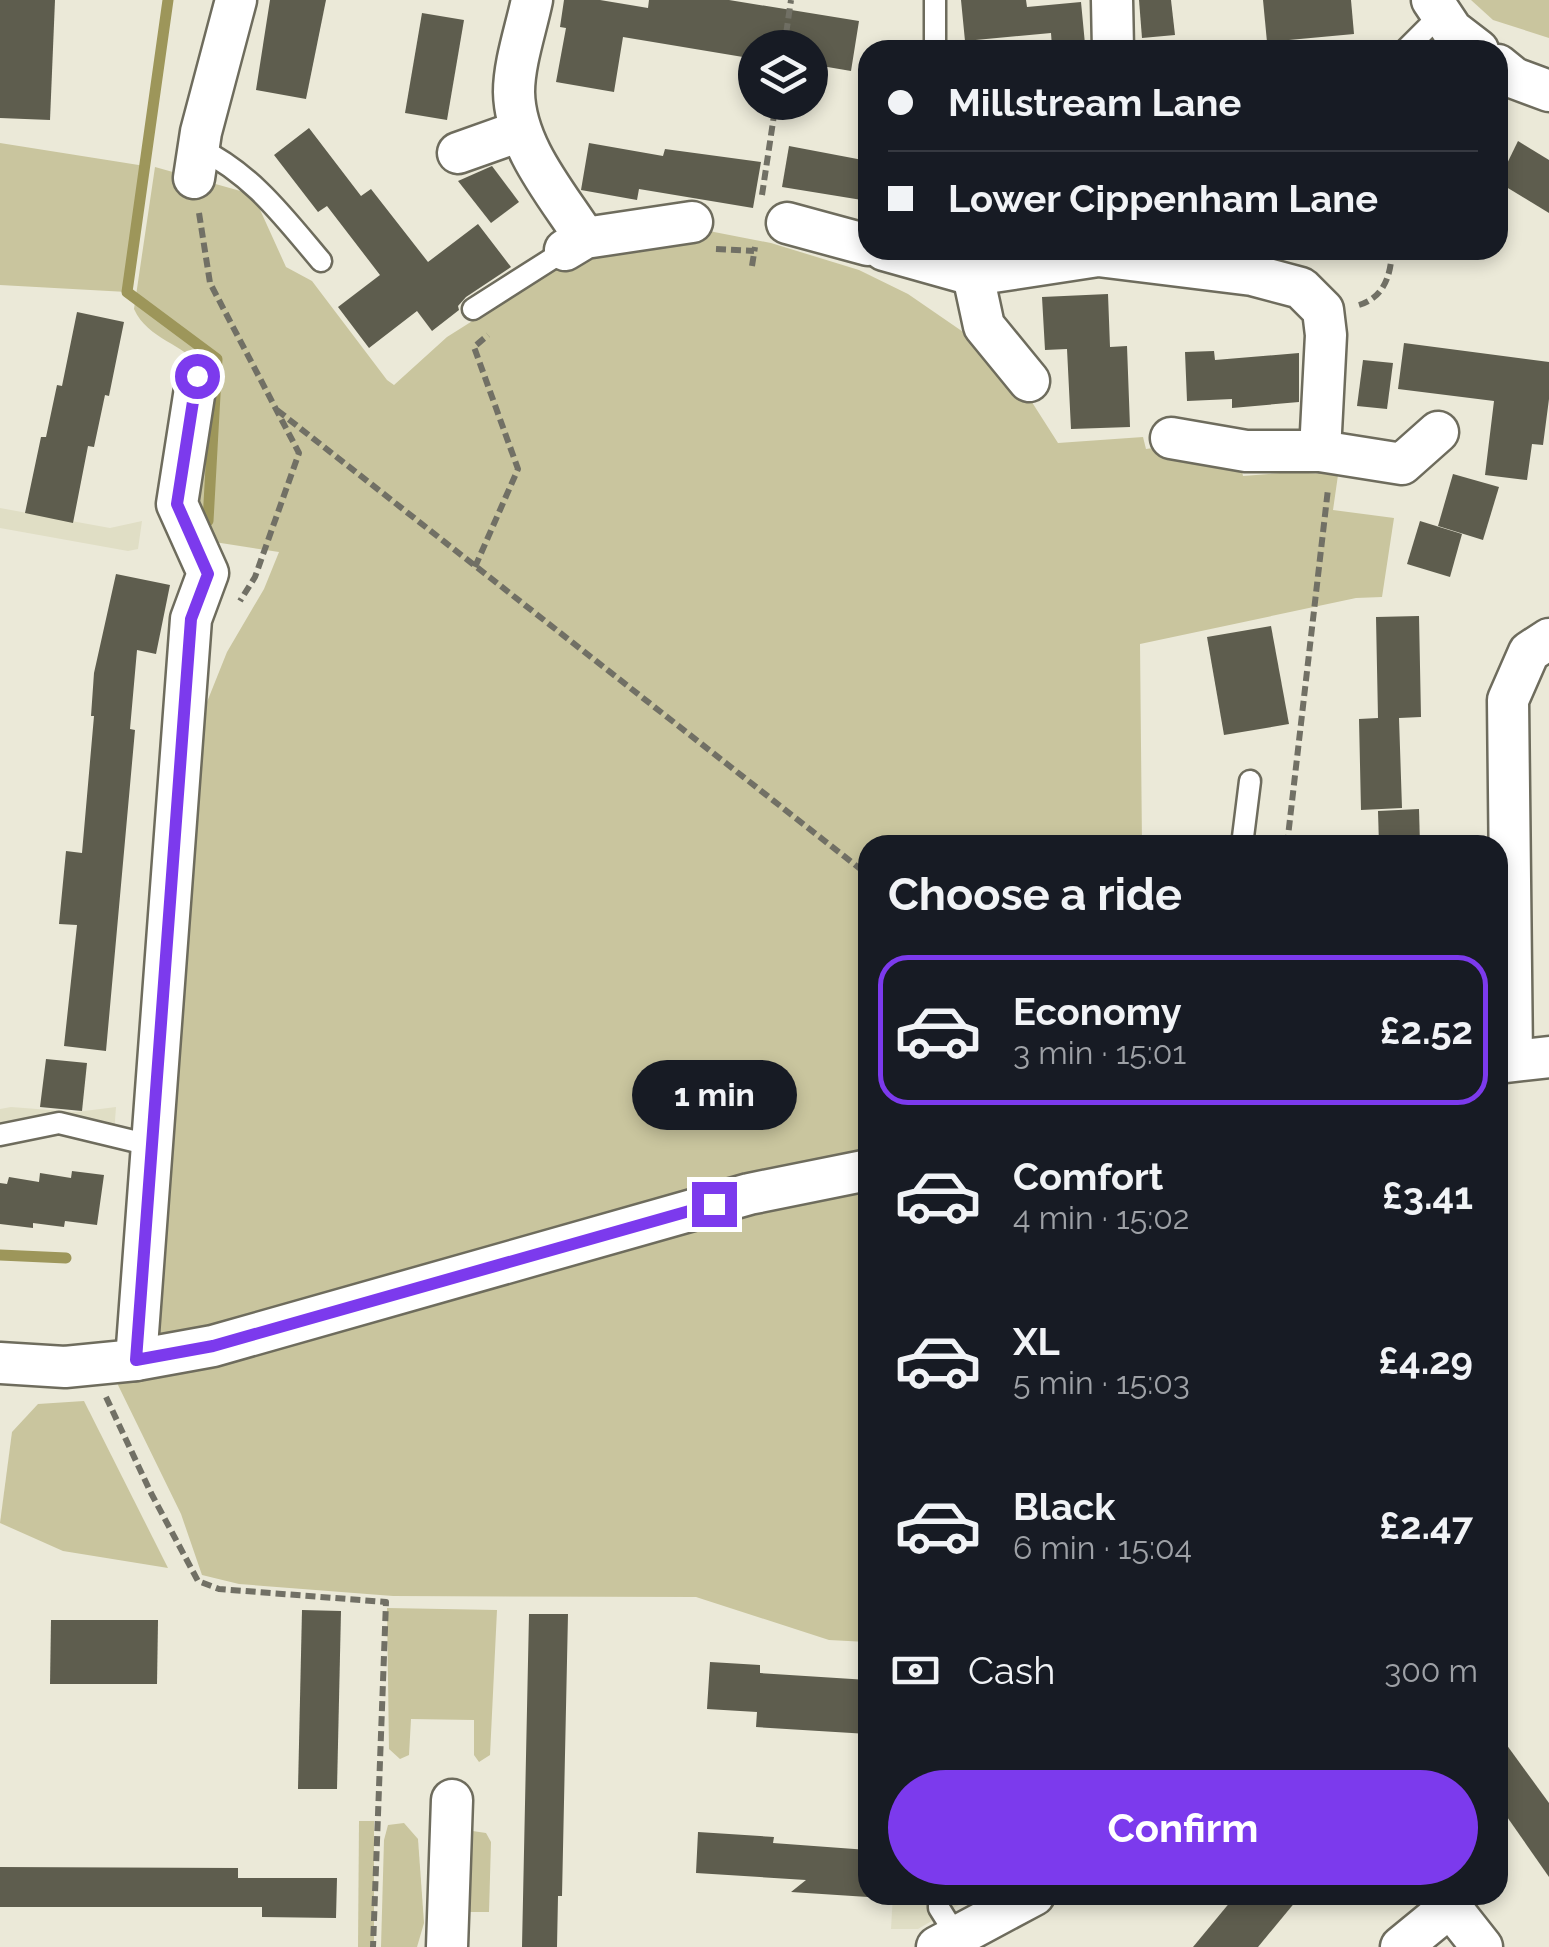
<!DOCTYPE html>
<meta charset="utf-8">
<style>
body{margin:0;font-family:Raleway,sans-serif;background:#242831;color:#f1f3f6;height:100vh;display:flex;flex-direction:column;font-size:38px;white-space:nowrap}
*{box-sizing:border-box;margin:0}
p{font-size:32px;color:#9ea1a6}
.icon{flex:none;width:55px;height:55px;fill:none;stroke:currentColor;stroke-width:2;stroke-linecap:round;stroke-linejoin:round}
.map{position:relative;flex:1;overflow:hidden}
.details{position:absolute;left:858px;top:835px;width:650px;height:1070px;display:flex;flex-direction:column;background:#171b24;border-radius:30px;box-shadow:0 5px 15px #0003}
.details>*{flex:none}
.hud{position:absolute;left:858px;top:40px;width:650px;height:220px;border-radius:30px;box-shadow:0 5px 15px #0003;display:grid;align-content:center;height:220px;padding:0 30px;background:#171b24}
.fabs{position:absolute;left:738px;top:30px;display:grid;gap:20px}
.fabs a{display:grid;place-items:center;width:90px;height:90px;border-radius:50%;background:#171b24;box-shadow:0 5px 15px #0003;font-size:50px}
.end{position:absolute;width:45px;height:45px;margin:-22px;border:12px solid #7c3aed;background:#fff;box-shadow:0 0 0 5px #fff}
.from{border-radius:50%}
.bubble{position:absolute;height:70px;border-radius:35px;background:#171b24;box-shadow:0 5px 15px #0003;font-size:32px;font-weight:700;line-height:70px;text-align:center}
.hud b{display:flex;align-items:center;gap:35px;height:95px;font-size:38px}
.hud b+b{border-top:2px solid #363941}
.hud i{width:25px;height:25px;background:#f1f3f6}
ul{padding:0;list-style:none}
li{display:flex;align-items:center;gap:30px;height:150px;margin:0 20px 15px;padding:0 10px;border:5px solid transparent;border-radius:30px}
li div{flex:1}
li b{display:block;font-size:38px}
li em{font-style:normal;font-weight:700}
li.active{border-color:#7c3aed}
li>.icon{width:90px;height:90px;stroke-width:1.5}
h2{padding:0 30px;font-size:45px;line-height:120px}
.pay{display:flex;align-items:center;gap:25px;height:110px;padding:0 30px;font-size:38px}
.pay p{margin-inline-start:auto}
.primary-button{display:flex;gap:20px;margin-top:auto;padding:20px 30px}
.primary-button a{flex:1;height:115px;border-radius:60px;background:#7c3aed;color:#fff;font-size:40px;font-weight:700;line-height:115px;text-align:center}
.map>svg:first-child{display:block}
.built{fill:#e0dec5}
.green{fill:#c9c59e}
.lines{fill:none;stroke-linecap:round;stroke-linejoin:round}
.stream{stroke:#9d965a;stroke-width:11}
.building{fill:#5e5d4e}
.lane-casing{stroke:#6e6c5d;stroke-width:25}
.street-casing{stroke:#6e6c5d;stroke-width:45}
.path{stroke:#717065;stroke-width:6;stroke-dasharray:10 5;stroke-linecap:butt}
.lane{stroke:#fff;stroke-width:20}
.street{stroke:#fff;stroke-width:40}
.route{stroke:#7c3aed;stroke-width:12}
</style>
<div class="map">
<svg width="1549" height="1947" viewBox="0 0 1549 1947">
<rect width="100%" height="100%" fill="#ebe9d8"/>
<!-- built -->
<g class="built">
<polygon points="0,508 110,528 142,521 138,549 128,551 0,528"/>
<polygon points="11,1107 76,1112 116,1107 113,1148 93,1140 40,1131 0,1137 0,1109"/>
<polygon points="893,1895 976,1895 918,1929 891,1929"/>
</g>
<!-- green -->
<g class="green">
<polygon points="1471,0 1549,0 1549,38 1493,20"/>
<polygon points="0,143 145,166 127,292 0,285"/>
<path d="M155,167L244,192L257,203L286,267L312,281L387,380L394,385L447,337L563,264L599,246L709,231L771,243L859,270L908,294L985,347L1028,396L1058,443L1143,437L1146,449L1208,440L1241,466L1243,476L1293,472L1338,475L1333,510L1394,518L1382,597L1356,598L1140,644L1142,845H868L867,1642L829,1640L696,1597L393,1596L239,1584L202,1575L181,1514L118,1385L141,1296L203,712L227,652L264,589L279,552L208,541L194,521L202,369C184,343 148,340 134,309Z"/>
<polygon points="84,1401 168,1568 63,1551 0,1523 12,1432 38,1404"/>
<polygon points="387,1608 497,1610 490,1755 479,1762 474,1755 474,1720 411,1719 409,1755 400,1759 389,1749"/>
<polygon points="359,1821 374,1821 374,1947 358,1947"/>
<polygon points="404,1823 418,1839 424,1923 417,1947 381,1947 384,1840 388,1825"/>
<polygon points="466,1830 486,1833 491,1842 489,1912 459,1912"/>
</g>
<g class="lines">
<!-- stream -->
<g class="stream">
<polyline points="168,0 127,292 217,359 208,521"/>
<polyline points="0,1255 66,1258"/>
</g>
</g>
<!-- building -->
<g class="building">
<polygon points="0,0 55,0 50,120 0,118"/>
<polygon points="270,0 326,0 306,99 256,90"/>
<polygon points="564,0 600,0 648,8 649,0 729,0 859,21 851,71 810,64 810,48 755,48 755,59 623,37 614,92 556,82 566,28 560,27"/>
<polygon points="961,0 1026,0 1027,7 1081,2 1085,44 1052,47 1051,33 965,41"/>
<polygon points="1139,0 1171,0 1175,35 1142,38"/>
<polygon points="1263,0 1351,0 1354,34 1267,42"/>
<polygon points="422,13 464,20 447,120 405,113"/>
<polygon points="309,128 361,196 371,189 428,262 478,224 511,267 466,297 458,306 459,310 432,331 417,311 369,348 338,307 380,275 327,206 318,212 274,155"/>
<polygon points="1518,141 1549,160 1549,213 1498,182"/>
<polygon points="589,143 663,156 665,149 761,162 753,208 639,189 637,200 581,190"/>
<polygon points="789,146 868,161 868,201 782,187"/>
<polygon points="492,166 519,202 491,223 458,181"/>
<polygon points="1108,294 1110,347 1127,346 1130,427 1071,429 1067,349 1045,350 1042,297"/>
<polygon points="77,312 124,322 109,396 105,395 94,447 88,446 73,523 25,513 41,437 46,437 57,385 62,386"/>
<polygon points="1404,343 1549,362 1549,399 1543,445 1532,444 1527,480 1485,475 1494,401 1398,389"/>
<polygon points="1214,351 1215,360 1299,353 1299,402 1232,408 1232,399 1187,401 1185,352"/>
<polygon points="1363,360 1393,363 1387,409 1357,406"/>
<polygon points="1453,474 1499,487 1483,540 1438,526"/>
<polygon points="1420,521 1462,534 1450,577 1407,564"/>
<polygon points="116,574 170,585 156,654 137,650 130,729 135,730 106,1051 64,1046 77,925 59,924 66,851 82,853 94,716 91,716 94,673"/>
<polygon points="1419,616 1421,717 1399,718 1402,808 1361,810 1359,719 1378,718 1376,617"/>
<polygon points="1271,626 1289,724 1224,735 1207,637"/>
<polygon points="1419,809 1420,845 1379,845 1378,811"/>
<polygon points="46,1059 87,1063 82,1111 40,1107"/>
<polygon points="72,1171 104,1175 97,1225 65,1221 64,1227 33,1223 33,1228 0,1224 0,1183 7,1184 9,1177 39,1182 40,1173 71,1178"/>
<polygon points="302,1610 341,1611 337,1789 298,1789"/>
<polygon points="529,1614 568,1614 562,1896 558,1896 557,1947 522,1947"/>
<polygon points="51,1620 158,1620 157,1684 50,1684"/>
<polygon points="710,1662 760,1665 760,1673 868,1680 868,1734 756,1727 757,1712 707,1709"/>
<polygon points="1498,1733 1549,1803 1549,1877 1498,1804"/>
<polygon points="698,1832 774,1837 773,1843 868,1850 868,1897 791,1892 806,1880 696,1873"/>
<polygon points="0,1867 238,1868 238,1878 337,1878 336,1918 262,1917 262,1907 0,1907"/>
<polygon points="1236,1895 1301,1895 1258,1947 1193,1947"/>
</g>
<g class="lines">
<!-- lane casing -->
<g class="lane-casing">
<g id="lane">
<polyline points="935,0 935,41"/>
<polyline points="1405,50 1441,14"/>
<path d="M199,148C253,175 283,216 321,261"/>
<polyline points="473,309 564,251"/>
<polyline points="1242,845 1250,781"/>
<polyline points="0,1135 59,1123 150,1145"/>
<polyline points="939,1895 939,1908 956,1935"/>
</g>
</g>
<!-- street casing -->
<g class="street-casing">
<g id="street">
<path d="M532,0C526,29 514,63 514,92C515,147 557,194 585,238"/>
<polyline points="1112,0 1113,50"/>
<polyline points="1432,0 1452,30 1478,50"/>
<polyline points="1498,65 1514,78 1549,91"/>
<polyline points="458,153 520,131"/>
<polyline points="194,178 201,132 236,0"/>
<polyline points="787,223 868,245"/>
<polyline points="565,250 585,238 692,222"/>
<polyline points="884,250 973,275 1098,256 1252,275 1301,288 1323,310 1326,335 1320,451"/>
<polyline points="973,275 984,326 1029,381"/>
<polyline points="1171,438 1246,451 1320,451 1402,464 1438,432"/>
<polyline points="1512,1060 1508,700 1529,652 1549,639"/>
<polyline points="1498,1063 1549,1057"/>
<polyline points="136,1360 191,619 208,573 177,504 197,376"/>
<polyline points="0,1363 65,1367 136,1360 213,1346 749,1194 868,1170"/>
<polyline points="1441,1895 1482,1947"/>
<polyline points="447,1947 452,1800"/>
<polyline points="937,1947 1034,1895"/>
<polyline points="1401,1947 1451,1906"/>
</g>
</g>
<!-- path -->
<g class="path">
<polyline points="784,48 791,0"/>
<polyline points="762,195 776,102"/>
<polyline points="199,213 210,283 299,453 255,577 240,601"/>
<polyline points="716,249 754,251"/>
<polyline points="752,266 755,247"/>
<path d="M1359,305C1385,297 1391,274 1392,250"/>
<polyline points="277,410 868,875"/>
<polyline points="475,567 518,469 474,347 488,335"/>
<polyline points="1287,845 1328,489"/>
<polyline points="106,1397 151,1493 198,1581 219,1589 386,1602 373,1947"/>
</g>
<!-- lane -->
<use href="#lane" class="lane"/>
<!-- street -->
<use href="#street" class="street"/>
</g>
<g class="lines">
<!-- route -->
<polyline class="route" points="197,376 177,504 208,574 191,619 136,1360 213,1346 714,1204"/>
</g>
</svg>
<div class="fabs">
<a><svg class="icon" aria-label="layers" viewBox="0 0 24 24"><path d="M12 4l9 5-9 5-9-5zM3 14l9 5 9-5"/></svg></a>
</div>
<i class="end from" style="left:197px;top:376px"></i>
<i class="end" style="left:714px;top:1204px"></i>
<div class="bubble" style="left:632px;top:1060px;width:165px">1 min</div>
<div class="hud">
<b><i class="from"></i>Millstream Lane</b>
<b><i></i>Lower Cippenham Lane</b>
</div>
<section class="details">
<h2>Choose a ride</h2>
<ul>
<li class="active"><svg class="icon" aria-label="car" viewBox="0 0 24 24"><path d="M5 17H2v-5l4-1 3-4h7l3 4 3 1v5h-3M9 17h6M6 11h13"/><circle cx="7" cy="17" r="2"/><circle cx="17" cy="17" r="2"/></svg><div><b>Economy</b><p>3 min · 15:01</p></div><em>£2.52</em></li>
<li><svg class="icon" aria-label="car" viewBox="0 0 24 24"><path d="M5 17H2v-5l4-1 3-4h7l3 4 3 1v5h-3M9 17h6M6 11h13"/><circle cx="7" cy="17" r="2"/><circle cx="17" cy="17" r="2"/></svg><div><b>Comfort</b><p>4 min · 15:02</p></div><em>£3.41</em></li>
<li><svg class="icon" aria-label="car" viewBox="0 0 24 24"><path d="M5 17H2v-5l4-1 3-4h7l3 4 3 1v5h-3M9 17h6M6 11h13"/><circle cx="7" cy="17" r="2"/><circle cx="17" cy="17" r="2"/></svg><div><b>XL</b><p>5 min · 15:03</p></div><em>£4.29</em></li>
<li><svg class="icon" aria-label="car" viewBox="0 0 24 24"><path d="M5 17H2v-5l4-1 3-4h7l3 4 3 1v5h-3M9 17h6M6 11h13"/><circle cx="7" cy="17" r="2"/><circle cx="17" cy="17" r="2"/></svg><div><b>Black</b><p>6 min · 15:04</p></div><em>£2.47</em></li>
</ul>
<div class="pay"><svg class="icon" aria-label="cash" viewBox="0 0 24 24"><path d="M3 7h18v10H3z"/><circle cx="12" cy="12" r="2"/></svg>Cash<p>300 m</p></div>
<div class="primary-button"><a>Confirm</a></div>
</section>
</div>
